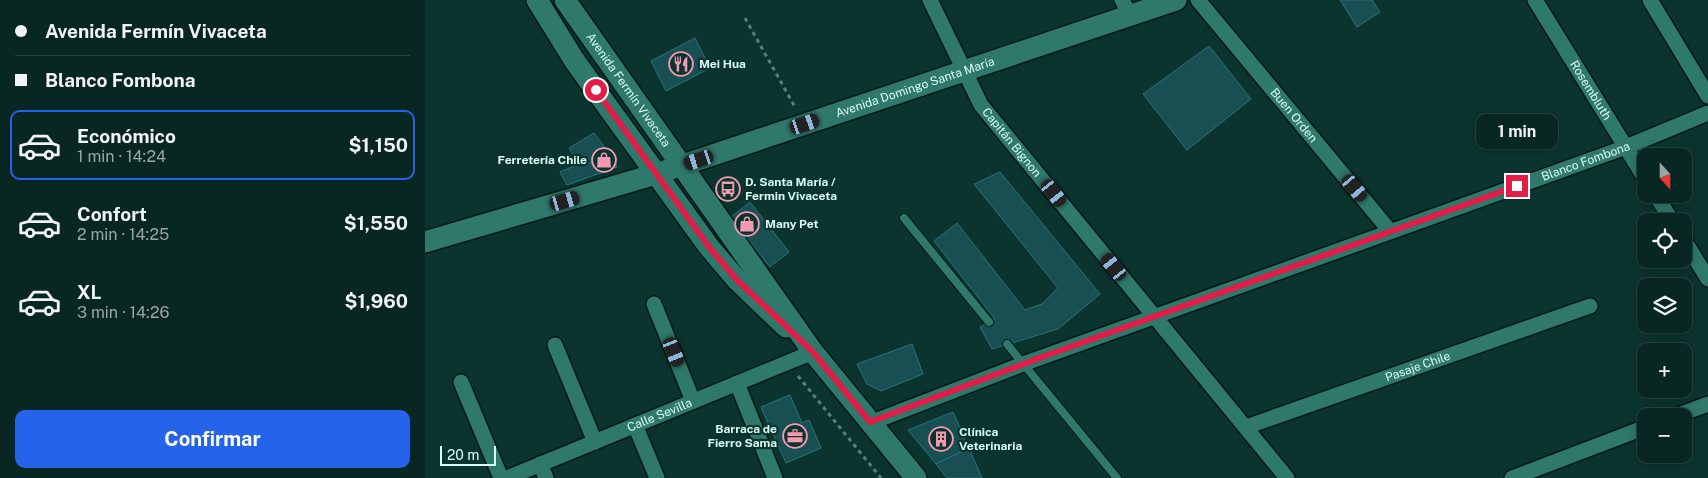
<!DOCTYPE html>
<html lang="es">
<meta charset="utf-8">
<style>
body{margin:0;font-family:"Public Sans",sans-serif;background:#122f2a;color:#f1f3f6;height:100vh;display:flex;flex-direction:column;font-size:19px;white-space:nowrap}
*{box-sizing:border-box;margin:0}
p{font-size:16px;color:#99a5a5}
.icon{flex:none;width:28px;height:28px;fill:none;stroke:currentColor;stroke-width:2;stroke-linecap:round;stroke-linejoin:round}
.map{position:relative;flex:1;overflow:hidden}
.details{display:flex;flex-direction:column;background:#092722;width:425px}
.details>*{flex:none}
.top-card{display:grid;align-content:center;height:110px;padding:0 15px;background:#092722}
.needle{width:32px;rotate:159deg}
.fabs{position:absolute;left:1212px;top:148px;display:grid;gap:10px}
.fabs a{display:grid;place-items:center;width:55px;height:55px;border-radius:10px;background:#092722;box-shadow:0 2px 12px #0003,0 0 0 1px #294440;font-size:25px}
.scale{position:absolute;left:15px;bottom:12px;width:56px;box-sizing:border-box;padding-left:5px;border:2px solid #d8fbf4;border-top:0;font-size:14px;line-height:18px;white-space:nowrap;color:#d8fbf4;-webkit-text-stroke:4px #0c342e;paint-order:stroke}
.end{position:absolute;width:22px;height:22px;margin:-11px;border:6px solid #e11d48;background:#fff;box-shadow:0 0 0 2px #fff}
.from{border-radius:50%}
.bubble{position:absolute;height:35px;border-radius:10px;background:#092722;box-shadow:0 2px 12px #0003,0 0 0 1px #294440;font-size:16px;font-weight:700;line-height:35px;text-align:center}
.car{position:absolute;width:15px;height:30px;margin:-15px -8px;border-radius:6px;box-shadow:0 0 4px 1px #0007;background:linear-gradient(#222 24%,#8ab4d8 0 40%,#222 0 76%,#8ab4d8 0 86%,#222 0)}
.top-card b{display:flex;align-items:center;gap:18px;height:48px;font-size:19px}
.top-card b+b{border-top:1px solid #294440}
.top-card i{width:12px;height:12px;background:#f1f3f6}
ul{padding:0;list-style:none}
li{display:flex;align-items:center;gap:15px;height:70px;margin:0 10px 8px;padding:0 5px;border:2px solid transparent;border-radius:10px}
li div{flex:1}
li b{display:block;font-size:19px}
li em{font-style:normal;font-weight:700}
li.active{border-color:#2563eb}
li>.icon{width:45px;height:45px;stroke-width:1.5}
.button{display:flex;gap:10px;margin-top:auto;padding:10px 15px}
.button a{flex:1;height:58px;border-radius:10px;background:#2563eb;color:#fff;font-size:20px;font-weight:700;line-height:58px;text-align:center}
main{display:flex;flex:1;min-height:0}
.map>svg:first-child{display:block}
.building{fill:#184f53;stroke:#26757b}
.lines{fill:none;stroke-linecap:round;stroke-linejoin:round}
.service-casing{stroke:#031916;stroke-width:10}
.minor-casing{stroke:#031916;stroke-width:18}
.secondary-casing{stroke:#031916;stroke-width:24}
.path{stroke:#597f79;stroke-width:3;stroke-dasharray:4 4;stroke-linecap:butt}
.service{stroke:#2e786c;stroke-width:8}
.minor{stroke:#2e786c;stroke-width:15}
.secondary{stroke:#2e786c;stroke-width:21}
.route{stroke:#e11d48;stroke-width:6}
.labels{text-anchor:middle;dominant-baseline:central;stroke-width:4.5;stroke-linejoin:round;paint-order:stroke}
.poi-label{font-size:12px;font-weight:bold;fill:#d8fbf4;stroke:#0c342e;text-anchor:start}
.street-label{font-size:12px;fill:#d8fbf4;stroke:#0c342e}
</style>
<main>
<section class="details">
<div class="top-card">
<b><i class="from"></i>Avenida Fermín Vivaceta</b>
<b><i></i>Blanco Fombona</b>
</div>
<ul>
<li class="active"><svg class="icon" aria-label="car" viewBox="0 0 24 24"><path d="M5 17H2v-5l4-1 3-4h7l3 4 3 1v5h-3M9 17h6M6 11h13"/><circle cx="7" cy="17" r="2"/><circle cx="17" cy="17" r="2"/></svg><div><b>Económico</b><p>1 min · 14:24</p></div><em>$1,150</em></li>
<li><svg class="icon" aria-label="car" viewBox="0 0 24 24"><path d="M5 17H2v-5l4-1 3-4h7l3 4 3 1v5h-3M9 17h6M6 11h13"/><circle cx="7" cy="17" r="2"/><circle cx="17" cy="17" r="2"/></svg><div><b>Confort</b><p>2 min · 14:25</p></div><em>$1,550</em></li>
<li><svg class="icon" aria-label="car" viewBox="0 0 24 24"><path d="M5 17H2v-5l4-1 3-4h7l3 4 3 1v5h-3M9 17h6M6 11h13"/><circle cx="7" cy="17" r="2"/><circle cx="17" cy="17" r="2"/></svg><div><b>XL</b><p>3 min · 14:26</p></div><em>$1,960</em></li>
</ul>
<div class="button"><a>Confirmar</a></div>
</section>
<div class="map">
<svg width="1283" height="478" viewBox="0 0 1283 478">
<rect width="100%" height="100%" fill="#0c342e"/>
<!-- building -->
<g class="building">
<polygon points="915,0 947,0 955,12 932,27"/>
<polygon points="270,38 285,68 241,91 226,61"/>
<polygon points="784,46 826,99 762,150 718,94"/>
<polygon points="169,133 190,161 192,167 142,185 135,172 154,164 144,148"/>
<polygon points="575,172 675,294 633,329 567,349 555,327 570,319 509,241 532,223 600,310 617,304 633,288 549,184"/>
<polygon points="325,202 364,252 345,267 306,217"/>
<polygon points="487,344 498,374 456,391 442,384 432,364"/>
<polygon points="365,395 377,423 384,420 396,448 361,463 336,407"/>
<polygon points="528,412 544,448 511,464 483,430"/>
<polygon points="544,448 557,478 522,478 511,464"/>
</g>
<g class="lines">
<!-- service casing -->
<g class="service-casing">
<g id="service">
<polyline points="479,218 564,322"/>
<polyline points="582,344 692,478"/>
</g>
</g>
<!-- minor casing -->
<g class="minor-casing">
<g id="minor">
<path id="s1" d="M505,0L556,105L862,478"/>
<polyline points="697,0 705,15"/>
<path id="s2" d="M773,0L965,231"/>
<path id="s3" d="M1110,0L1221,180"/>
<polyline points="1225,0 1283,96"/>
<polyline points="1230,194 1247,221"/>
<polyline points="1259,240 1283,279"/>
<polyline points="229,304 268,401"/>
<polyline points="130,345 170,442"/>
<polyline points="36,382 76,478"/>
<polyline points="312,383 350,478"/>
<polyline points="1251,416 1283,404"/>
<path id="s4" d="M445,423L598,364L1201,147L1283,113"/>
<polyline points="210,425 232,478"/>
<path id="s5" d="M821,427L1165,306"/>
<polyline points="115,464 121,478"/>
<path id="s6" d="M82,478L388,352"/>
<polyline points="1087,478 1221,427"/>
</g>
</g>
<!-- secondary casing -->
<g class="secondary-casing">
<g id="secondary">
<polyline points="112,0 149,60 284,247 312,280 361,327"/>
<path id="s7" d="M140,0L388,352L491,478"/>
<path id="s8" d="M0,242L231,174L751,0"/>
</g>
</g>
<!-- path -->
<g class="path">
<polyline points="320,18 370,107"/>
<polyline points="373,376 456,478"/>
</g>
<!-- service -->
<use href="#service" class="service"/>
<!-- minor -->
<use href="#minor" class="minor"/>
<!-- secondary -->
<use href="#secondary" class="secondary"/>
</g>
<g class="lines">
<!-- route -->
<polyline class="route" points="171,90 284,247 312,280 388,352 445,422 617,357 1092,186"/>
</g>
<!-- icons -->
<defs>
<g id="restaurant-ring" transform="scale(1.25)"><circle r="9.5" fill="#0c342e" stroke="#f19ab2" stroke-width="1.5"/><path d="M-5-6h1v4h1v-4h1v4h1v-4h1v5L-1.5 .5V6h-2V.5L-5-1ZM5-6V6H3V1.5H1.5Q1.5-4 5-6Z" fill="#f19ab2"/></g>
<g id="shop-ring" transform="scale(1.25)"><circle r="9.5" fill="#0c342e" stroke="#f19ab2" stroke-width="1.5"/><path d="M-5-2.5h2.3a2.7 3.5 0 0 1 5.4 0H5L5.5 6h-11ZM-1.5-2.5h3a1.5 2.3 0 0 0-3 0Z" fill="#f19ab2"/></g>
<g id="bus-ring" transform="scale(1.25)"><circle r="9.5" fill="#0c342e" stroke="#f19ab2" stroke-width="1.5"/><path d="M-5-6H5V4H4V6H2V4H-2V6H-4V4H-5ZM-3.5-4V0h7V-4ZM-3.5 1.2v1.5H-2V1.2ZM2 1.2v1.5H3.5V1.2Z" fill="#f19ab2"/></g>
<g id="office-ring" transform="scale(1.25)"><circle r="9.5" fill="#0c342e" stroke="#f19ab2" stroke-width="1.5"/><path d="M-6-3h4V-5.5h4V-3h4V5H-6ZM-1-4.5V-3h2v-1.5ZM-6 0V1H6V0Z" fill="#f19ab2"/></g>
<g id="building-ring" transform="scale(1.25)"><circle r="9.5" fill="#0c342e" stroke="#f19ab2" stroke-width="1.5"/><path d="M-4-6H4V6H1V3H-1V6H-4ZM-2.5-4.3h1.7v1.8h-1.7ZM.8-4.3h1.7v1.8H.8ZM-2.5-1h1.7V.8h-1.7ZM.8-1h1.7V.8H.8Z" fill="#f19ab2"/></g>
</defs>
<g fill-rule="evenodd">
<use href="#restaurant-ring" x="256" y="64"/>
<use href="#shop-ring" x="179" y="160"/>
<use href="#bus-ring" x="303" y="189"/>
<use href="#shop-ring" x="322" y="224"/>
<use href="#office-ring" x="370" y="436"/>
<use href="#building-ring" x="516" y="439"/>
</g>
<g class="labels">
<!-- poi labels -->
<g class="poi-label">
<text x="274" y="64">Mei Hua</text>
<text x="162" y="160" text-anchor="end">Ferretería Chile</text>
<text x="320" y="182">D. Santa María /<tspan x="320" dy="14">Fermin Vivaceta</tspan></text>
<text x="340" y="224">Many Pet</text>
<text x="352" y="429" text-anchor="end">Barraca de<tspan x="352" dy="14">Fierro Sama</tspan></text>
<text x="534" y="432">Clínica<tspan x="534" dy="14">Veterinaria</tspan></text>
</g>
<!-- street labels -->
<g class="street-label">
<text stroke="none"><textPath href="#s8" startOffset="514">Avenida Domingo Santa María</textPath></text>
<text stroke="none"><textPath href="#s7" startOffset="110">Avenida Fermín Vivaceta</textPath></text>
<text stroke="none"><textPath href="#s3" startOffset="106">Rosembluth</textPath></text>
<text stroke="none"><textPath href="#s2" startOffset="150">Buen Orden</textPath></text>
<text stroke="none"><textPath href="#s1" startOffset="165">Capitán Bignon</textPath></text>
<text stroke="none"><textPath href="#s4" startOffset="762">Blanco Fombona</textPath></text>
<text stroke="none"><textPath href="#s5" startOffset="182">Pasaje Chile</textPath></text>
<text stroke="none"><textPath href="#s6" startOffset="165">Calle Sevilla</textPath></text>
</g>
</g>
</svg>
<div class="fabs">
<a><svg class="needle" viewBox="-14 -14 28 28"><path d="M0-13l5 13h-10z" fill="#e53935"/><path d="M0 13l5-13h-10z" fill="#99a5a5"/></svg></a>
<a><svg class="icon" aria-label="locate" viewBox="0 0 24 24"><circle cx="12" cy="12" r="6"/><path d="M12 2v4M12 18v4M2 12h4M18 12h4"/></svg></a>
<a><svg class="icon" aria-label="layers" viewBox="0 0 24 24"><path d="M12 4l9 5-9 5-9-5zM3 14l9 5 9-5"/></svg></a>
<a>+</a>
<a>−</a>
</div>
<div class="scale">20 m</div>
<i class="end from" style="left:171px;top:90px"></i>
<i class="end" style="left:1092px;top:186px"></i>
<div class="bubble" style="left:1051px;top:114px;width:82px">1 min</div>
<i class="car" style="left:380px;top:124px;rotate:71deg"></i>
<i class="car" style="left:274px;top:160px;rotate:252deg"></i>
<i class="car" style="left:930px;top:188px;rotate:140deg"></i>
<i class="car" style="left:629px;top:193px;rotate:141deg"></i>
<i class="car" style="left:140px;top:201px;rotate:74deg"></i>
<i class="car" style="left:689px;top:267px;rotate:321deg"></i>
<i class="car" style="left:249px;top:352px;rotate:158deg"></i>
</div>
</main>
